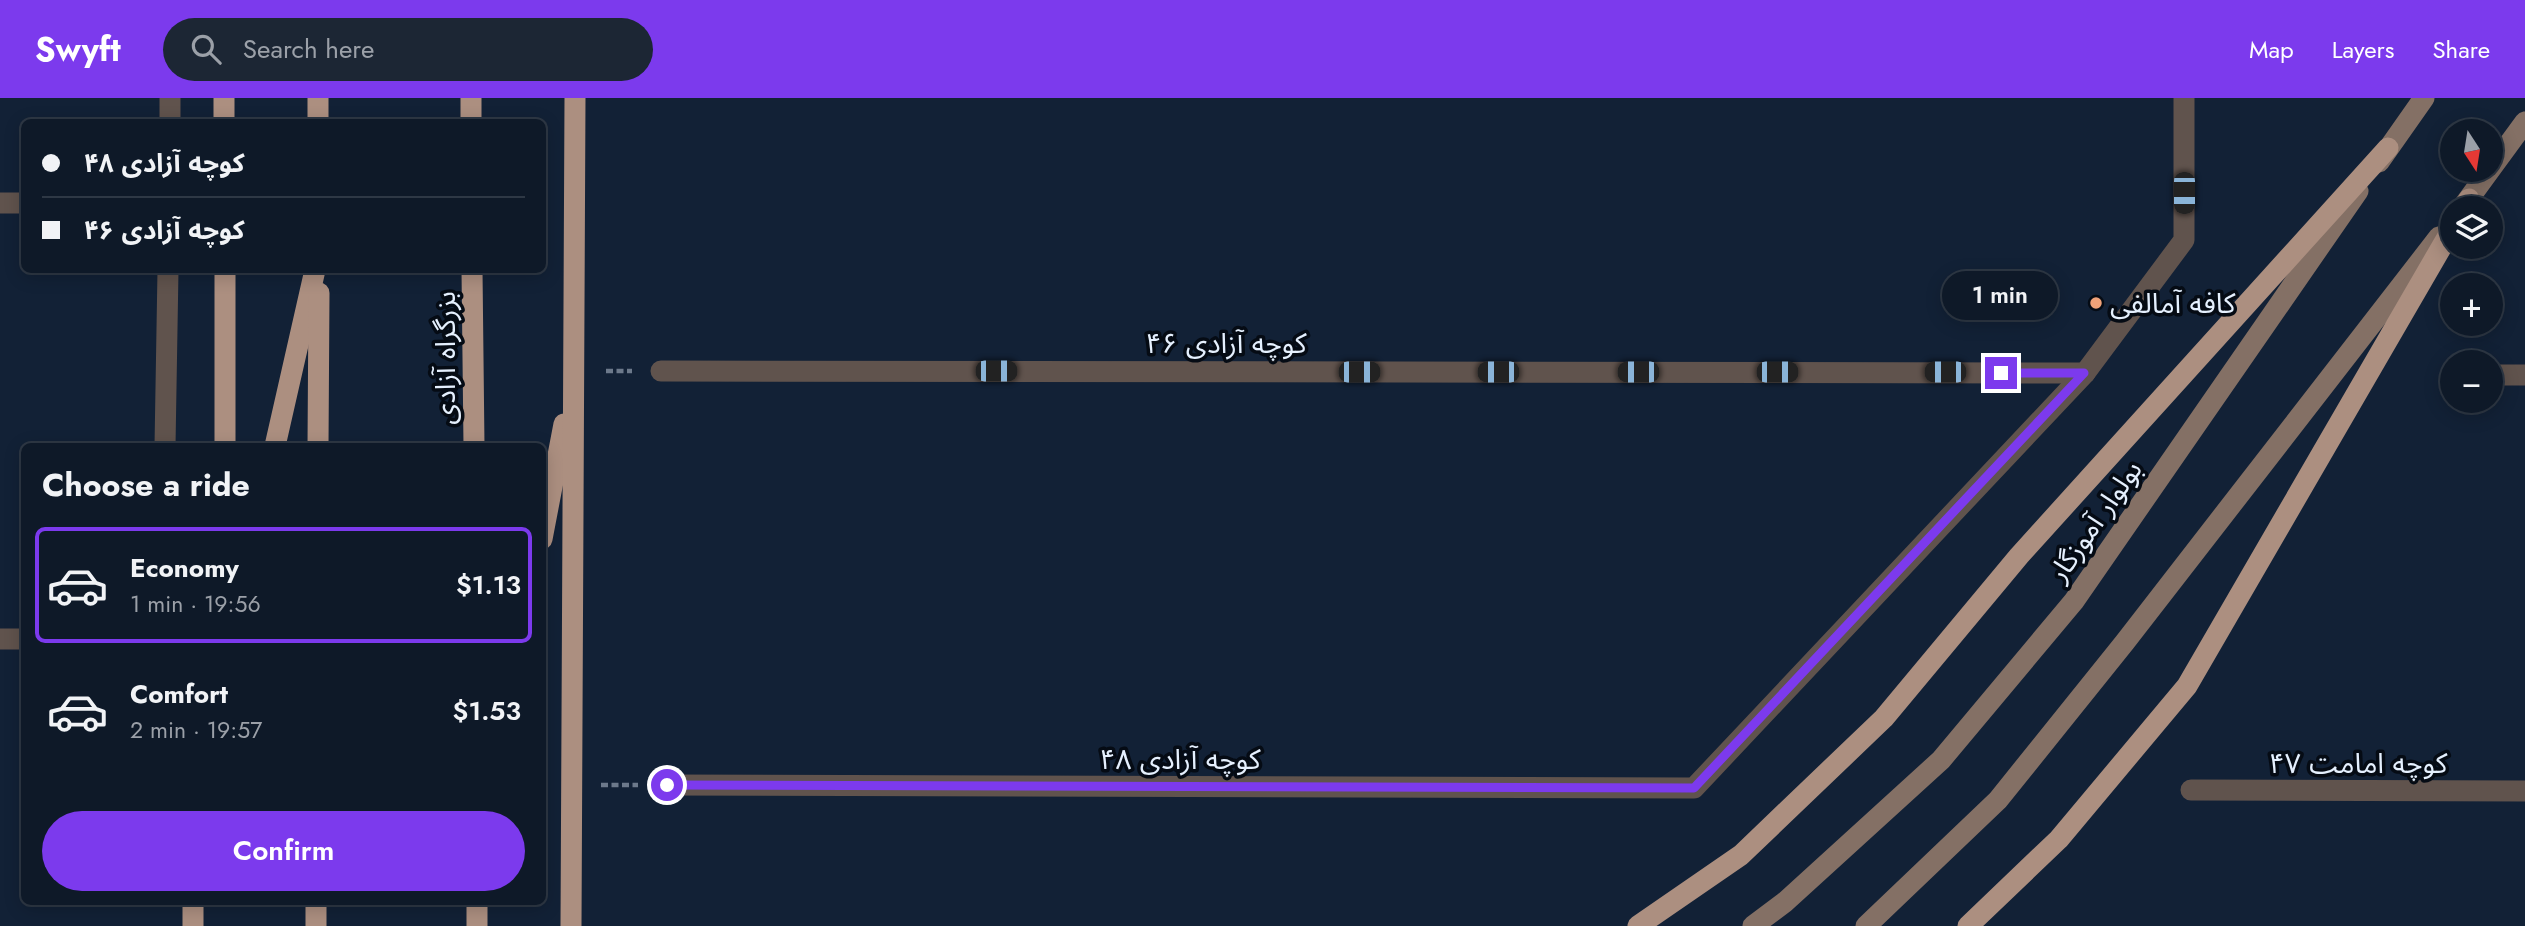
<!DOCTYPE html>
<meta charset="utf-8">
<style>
body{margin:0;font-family:Jost,"Noto Sans Arabic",sans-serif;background:#1c2634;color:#f1f3f6;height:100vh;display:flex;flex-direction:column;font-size:26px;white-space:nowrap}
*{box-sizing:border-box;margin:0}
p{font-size:23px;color:#9ba0a8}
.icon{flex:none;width:38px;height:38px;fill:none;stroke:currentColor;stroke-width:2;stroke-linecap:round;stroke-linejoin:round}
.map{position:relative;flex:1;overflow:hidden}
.panel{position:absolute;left:21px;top:345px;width:525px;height:462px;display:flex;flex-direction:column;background:#0e1928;border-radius:10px;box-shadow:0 4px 18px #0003,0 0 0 2px #2e3845}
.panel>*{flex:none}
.guide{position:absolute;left:21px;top:21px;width:525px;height:154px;border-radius:10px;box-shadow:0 4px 18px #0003,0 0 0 2px #2e3845;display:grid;align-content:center;height:154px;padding:0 21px;background:#0e1928}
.needle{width:46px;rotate:168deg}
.controls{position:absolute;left:2440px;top:21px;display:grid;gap:14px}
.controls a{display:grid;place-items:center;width:63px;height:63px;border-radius:50%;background:#0e1928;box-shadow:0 4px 18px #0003,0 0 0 2px #2e3845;font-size:35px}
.end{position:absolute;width:32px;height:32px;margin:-16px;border:9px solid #7c3aed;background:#fff;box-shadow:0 0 0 4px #fff}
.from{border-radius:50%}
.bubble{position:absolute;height:49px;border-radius:24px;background:#0e1928;box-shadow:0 4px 18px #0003,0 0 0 2px #2e3845;font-size:23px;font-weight:600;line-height:49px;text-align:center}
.car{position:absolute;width:21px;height:42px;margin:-21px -10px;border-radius:9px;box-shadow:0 0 5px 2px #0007;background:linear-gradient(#222 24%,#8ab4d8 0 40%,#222 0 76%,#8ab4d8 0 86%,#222 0)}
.guide b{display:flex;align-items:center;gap:24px;height:66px;font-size:26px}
.guide b+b{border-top:2px solid #2e3845}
.guide i{width:18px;height:18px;background:#f1f3f6}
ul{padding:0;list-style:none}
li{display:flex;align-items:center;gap:21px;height:116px;margin:0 14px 10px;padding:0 7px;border:4px solid transparent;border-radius:10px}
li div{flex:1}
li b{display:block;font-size:26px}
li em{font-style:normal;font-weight:600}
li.active{border-color:#7c3aed}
li>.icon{width:63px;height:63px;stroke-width:1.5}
h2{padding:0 21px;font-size:32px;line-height:84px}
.button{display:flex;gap:14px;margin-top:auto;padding:14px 21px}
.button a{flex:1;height:80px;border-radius:42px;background:#7c3aed;color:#fff;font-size:28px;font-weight:600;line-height:80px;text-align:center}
header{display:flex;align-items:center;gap:42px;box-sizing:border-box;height:98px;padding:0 35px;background:#7c3aed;color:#fff}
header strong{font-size:33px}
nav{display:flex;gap:38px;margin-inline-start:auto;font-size:24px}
.search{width:490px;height:63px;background:#1c2634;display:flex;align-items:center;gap:18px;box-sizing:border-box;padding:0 24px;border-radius:38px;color:#9ba0a8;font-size:26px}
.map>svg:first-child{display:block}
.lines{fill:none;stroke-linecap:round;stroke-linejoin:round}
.path{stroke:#6c798b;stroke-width:4.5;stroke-dasharray:7 3.5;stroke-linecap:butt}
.minor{stroke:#60534d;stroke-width:21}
.secondary{stroke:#847065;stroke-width:21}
.trunk{stroke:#ac8f80;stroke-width:21}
.route{stroke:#7c3aed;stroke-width:9}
.poi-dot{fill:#f0a279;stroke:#050b14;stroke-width:2.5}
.labels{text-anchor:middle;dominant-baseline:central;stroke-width:7;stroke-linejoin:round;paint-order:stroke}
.poi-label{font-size:28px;fill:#e5f0fe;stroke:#050b14;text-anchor:start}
.street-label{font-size:28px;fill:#e5f0fe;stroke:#050b14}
</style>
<header>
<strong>Swyft</strong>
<div class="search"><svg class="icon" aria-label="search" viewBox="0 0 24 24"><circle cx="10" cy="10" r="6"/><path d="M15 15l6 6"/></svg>Search here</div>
<nav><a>Map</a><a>Layers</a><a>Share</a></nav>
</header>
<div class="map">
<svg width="2525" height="828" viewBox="0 0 2525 828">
<rect width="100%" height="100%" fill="#122136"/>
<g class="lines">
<!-- path -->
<g class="path">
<polyline points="606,273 632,273"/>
<polyline points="601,687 638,687"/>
</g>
<!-- minor -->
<g class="minor">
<polyline points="170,0 170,24"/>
<polyline points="0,105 24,105"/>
<polyline points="661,273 2085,275"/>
<polyline points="2490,277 2525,277"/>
<polyline points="165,348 168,172"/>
<polyline points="0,541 24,541"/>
<polyline points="667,687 1694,690 2085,275 2184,142 2184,0"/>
<polyline points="2191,692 2525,693"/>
</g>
<!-- secondary -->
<g class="secondary">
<polyline points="2379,64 2424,0"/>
<polyline points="2462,110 2525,24"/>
<polyline points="1753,828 1785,804 1941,662 2074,503 2358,93"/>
<polyline points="1866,828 1998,702 2125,544 2439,139"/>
</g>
<!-- trunk -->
<g class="trunk">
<polyline points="224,0 224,24"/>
<polyline points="318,0 318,24"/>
<polyline points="471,0 471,24"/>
<polyline points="2464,110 2469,101"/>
<polyline points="225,172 225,348"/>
<polyline points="472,172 474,348"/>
<polyline points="275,348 315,172"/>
<polyline points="318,348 319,195"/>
<polyline points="542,441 564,326"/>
<polyline points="193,803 193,828"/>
<polyline points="316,828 316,803"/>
<polyline points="477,828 477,803"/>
<polyline points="571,828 575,0"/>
<polyline points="1638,828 1741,757 1884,620 2019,458 2388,50"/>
<polyline points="1968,828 2059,741 2187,588 2452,131"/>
</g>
</g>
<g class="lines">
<!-- route -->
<polyline class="route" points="667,687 1694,690 2084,275 2001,275"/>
</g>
<!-- markers -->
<circle class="poi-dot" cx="2096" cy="205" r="7"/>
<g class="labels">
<!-- poi labels -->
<g class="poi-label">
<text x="2110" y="205">کافه آمالفی</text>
</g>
<!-- street labels -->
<g class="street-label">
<text x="1226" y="245">کوچه آزادی ۴۶</text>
<text transform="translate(445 260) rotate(-90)">بزرگراه آزادی</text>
<text transform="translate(2095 423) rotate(-55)">بولوار آموزگار</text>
<text x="1180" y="661">کوچه آزادی ۴۸</text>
<text x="2358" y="665">کوچه امامت ۴۷</text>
</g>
</g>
</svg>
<div class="controls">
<a><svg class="needle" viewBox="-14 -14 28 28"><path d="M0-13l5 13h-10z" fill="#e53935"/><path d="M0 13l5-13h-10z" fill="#9ba0a8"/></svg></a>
<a><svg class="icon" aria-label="layers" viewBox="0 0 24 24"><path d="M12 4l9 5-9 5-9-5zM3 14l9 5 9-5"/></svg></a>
<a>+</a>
<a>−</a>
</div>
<i class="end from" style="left:667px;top:687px"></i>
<i class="end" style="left:2001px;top:275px"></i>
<div class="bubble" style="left:1942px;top:173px;width:116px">1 min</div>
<i class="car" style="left:2184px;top:95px;rotate:180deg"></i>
<i class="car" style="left:996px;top:273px;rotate:90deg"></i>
<i class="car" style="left:1359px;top:274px;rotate:90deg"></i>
<i class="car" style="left:1498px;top:274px;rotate:270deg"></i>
<i class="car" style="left:1638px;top:274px;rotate:270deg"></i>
<i class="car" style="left:1777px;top:274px;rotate:90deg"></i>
<i class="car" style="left:1945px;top:274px;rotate:270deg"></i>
<div class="guide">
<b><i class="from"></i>کوچه آزادی ۴۸</b>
<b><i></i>کوچه آزادی ۴۶</b>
</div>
<section class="panel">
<h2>Choose a ride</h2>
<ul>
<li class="active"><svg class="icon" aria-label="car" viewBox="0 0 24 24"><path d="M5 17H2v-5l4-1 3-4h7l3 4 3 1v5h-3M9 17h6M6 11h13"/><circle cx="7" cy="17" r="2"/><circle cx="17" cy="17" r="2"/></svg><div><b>Economy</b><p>1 min · 19:56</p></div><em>$1.13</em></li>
<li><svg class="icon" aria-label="car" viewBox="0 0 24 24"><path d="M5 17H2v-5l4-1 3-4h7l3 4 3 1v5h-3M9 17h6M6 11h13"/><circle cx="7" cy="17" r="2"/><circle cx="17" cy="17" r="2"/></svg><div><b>Comfort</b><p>2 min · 19:57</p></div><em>$1.53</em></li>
</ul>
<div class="button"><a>Confirm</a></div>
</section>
</div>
